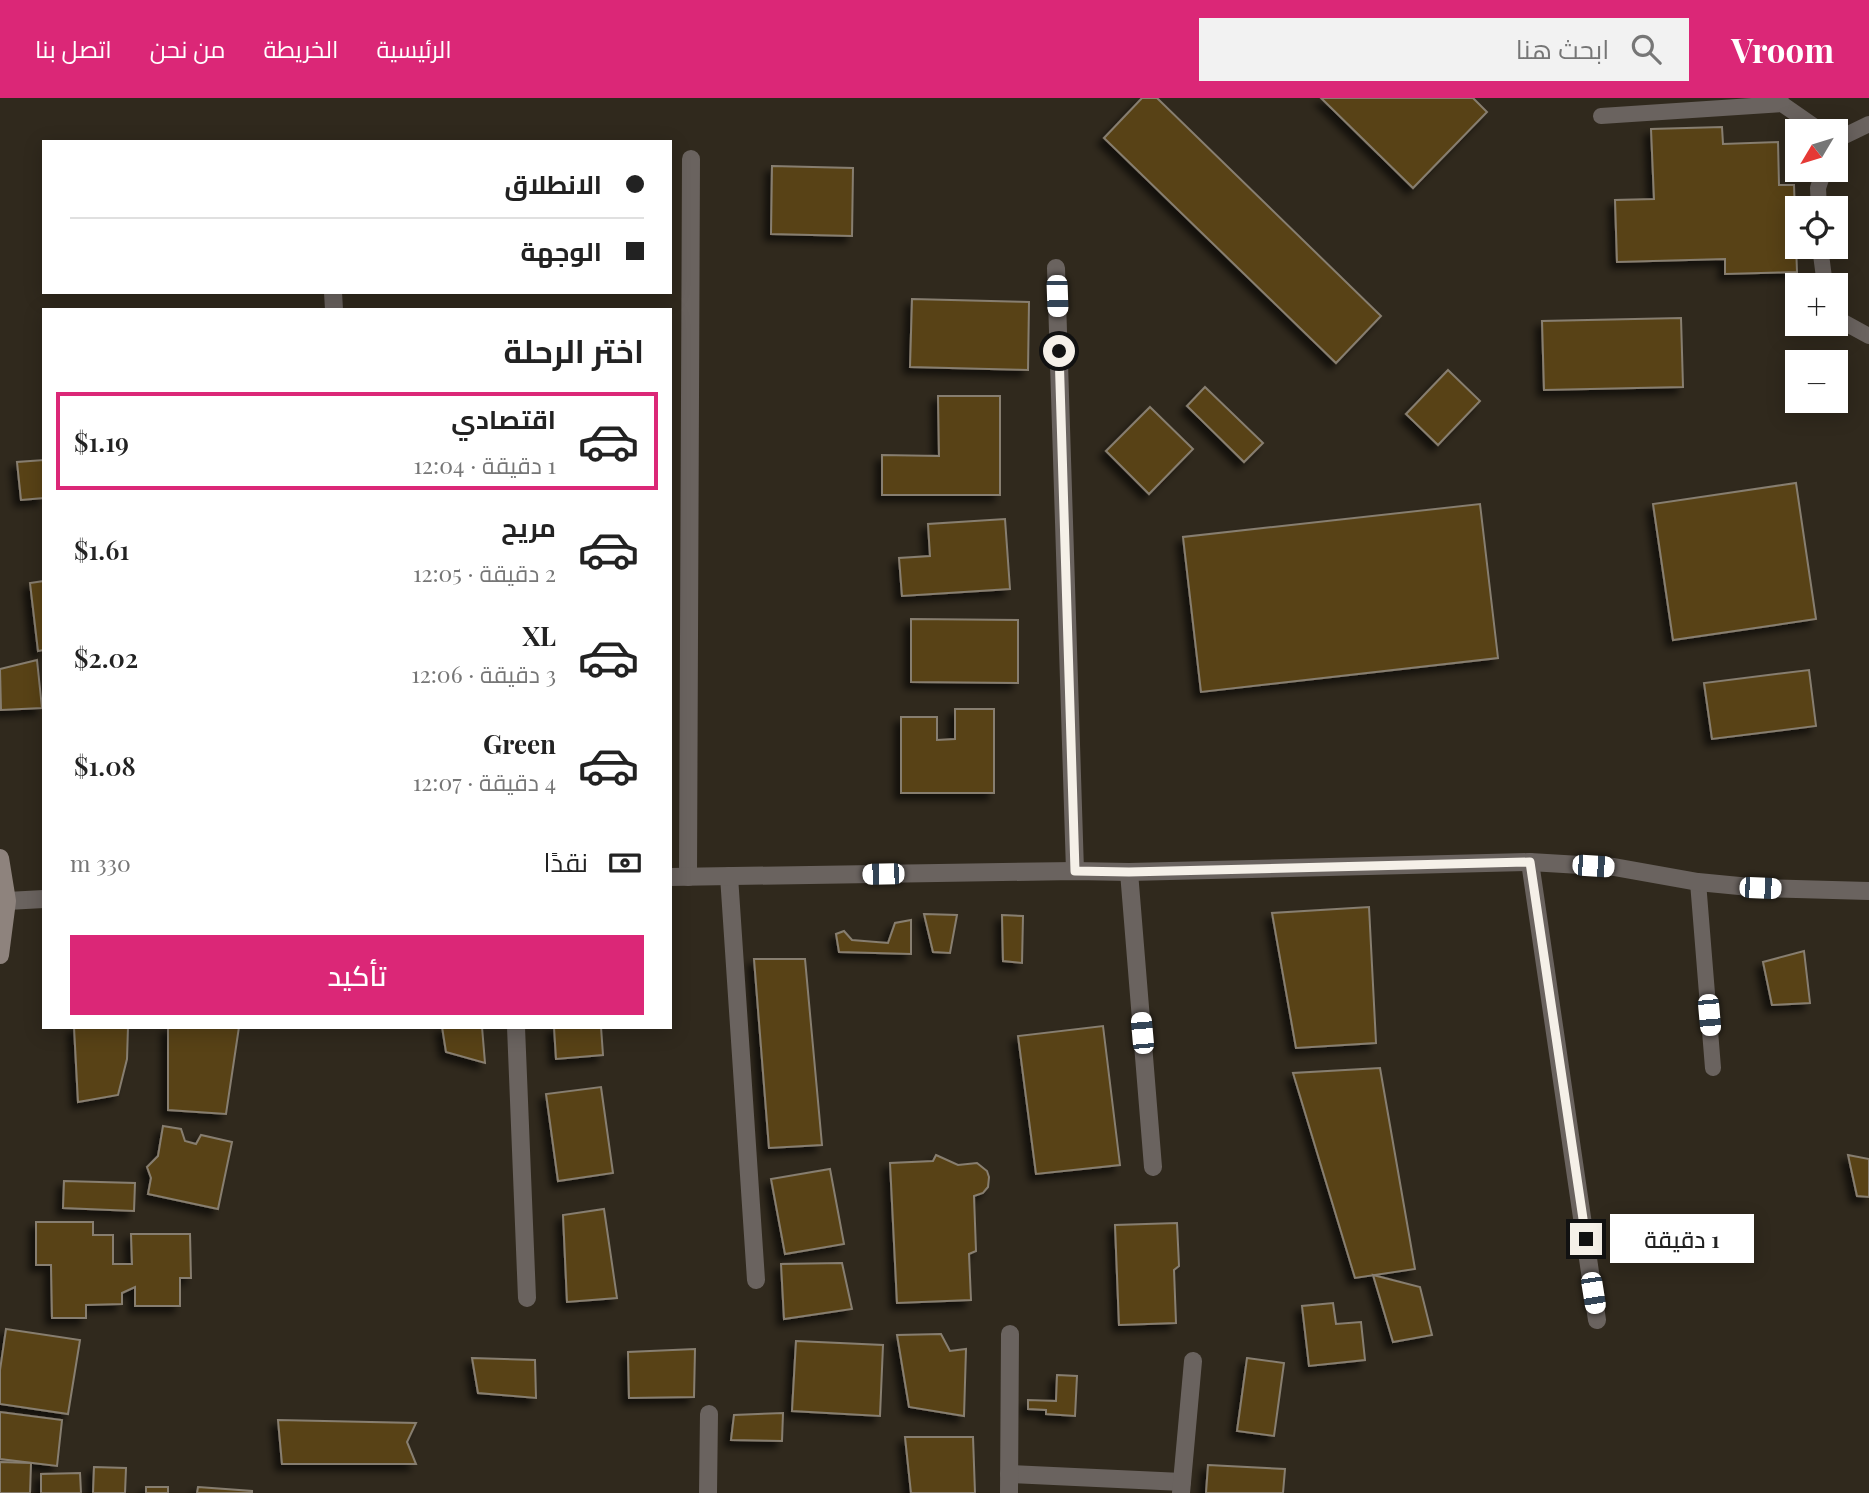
<!DOCTYPE html>
<html lang="ar">
<meta charset="utf-8">
<style>
body{margin:0;font-family:"Playfair Display",Cairo,serif;background:#f2f2f2;color:#222;direction:rtl;height:100vh;display:flex;flex-direction:column;font-size:26px;white-space:nowrap}
*{box-sizing:border-box;margin:0}
p{font-size:23px;color:#767676}
.icon{flex:none;width:38px;height:38px;fill:none;stroke:currentColor;stroke-width:2;stroke-linecap:round;stroke-linejoin:round}
.map{position:relative;flex:1;overflow:hidden;direction:ltr}
.sheet{position:absolute;left:42px;top:210px;width:630px;height:721px;display:flex;flex-direction:column;background:#fff;border-radius:0px;box-shadow:0 4px 18px #0003;direction:rtl}
.sheet>*{flex:none}
.top-card{position:absolute;left:42px;top:42px;width:630px;height:154px;border-radius:0px;box-shadow:0 4px 18px #0003;direction:rtl;display:grid;align-content:center;height:154px;padding:0 28px;background:#fff}
.needle{width:46px;rotate:232deg}
.controls{position:absolute;left:1785px;top:21px;display:grid;gap:14px}
.controls a{display:grid;place-items:center;width:63px;height:63px;border-radius:0px;background:#fff;box-shadow:0 4px 18px #0003;font-size:35px}
.end{position:absolute;width:32px;height:32px;margin:-16px;border:9px solid #f5f0e8;background:#111;box-shadow:0 0 0 4px #111}
.from{border-radius:50%}
.bubble{position:absolute;height:49px;border-radius:0px;background:#fff;box-shadow:0 4px 18px #0003;font-size:23px;font-weight:600;line-height:49px;text-align:center;direction:rtl}
.car{position:absolute;width:21px;height:42px;margin:-21px -10px;border-radius:9px;box-shadow:0 0 5px 2px #0007;background:linear-gradient(#fff 24%,#345 0 40%,#fff 0 76%,#345 0 86%,#fff 0)}
.top-card b{display:flex;align-items:center;gap:24px;height:66px;font-size:26px}
.top-card b+b{border-top:2px solid #e0e0e0}
.top-card i{width:18px;height:18px;background:#222}
ul{padding:0;list-style:none}
li{display:flex;align-items:center;gap:21px;height:98px;margin:0 14px 10px;padding:0 14px;border:4px solid transparent;border-radius:0px}
li div{flex:1}
li b{display:block;font-size:26px}
li em{font-style:normal;font-weight:600}
li.current{border-color:#db2777}
li>.icon{width:63px;height:63px;stroke-width:1.5}
h2{padding:0 28px;font-size:32px;line-height:84px}
.pay{display:flex;align-items:center;gap:18px;height:77px;padding:0 28px;font-size:26px}
.pay p{margin-inline-start:auto}
.cta{display:flex;gap:14px;margin-top:auto;padding:14px 28px}
.cta a{flex:1;height:80px;border-radius:0px;background:#db2777;color:#fff;font-size:28px;font-weight:600;line-height:80px;text-align:center}
header{display:flex;align-items:center;gap:42px;box-sizing:border-box;height:98px;padding:0 35px;background:#db2777;color:#fff}
header strong{font-size:33px}
nav{display:flex;gap:38px;margin-inline-start:auto;font-size:24px}
.search{width:490px;height:63px;background:#f2f2f2;display:flex;align-items:center;gap:18px;box-sizing:border-box;padding:0 24px;border-radius:0px;color:#767676;font-size:26px}
.map>svg:first-child{display:block}
.building{fill:#594315;stroke:#877e70;stroke-width:2;filter:url(#shadow)}
.lines{fill:none;stroke-linecap:round;stroke-linejoin:round}
.service{stroke:#6a635f;stroke-width:16}
.minor{stroke:#6a635f;stroke-width:18}
.tertiary{stroke:#6a635f;stroke-width:18}
.secondary{stroke:#8e837d;stroke-width:18}
.route{stroke:#f5f0e8;stroke-width:9}
</style>
<header>
<strong>Vroom</strong>
<div class="search"><svg class="icon" aria-label="search" viewBox="0 0 24 24"><circle cx="10" cy="10" r="6"/><path d="M15 15l6 6"/></svg>ابحث هنا</div>
<nav><a>الرئيسية</a><a>الخريطة</a><a>من نحن</a><a>اتصل بنا</a></nav>
</header>
<div class="map">
<svg width="1869" height="1395" viewBox="0 0 1869 1395">
<defs>
<filter id="shadow"><feDropShadow dx="-6" dy="6" stdDeviation="3.5" flood-color="#0009"/></filter>
</defs>
<rect width="100%" height="100%" fill="#30291d"/>
<!-- building -->
<g class="building">
<polygon points="1142,0 1157,0 1381,218 1336,265 1104,40"/>
<polygon points="1321,0 1473,0 1487,14 1413,90"/>
<polygon points="1722,29 1723,46 1778,44 1779,87 1794,87 1797,174 1725,176 1725,161 1617,164 1615,102 1654,101 1651,31"/>
<polygon points="772,68 853,70 852,138 771,136"/>
<polygon points="912,201 1029,204 1028,272 910,269"/>
<polygon points="1681,220 1683,289 1544,292 1542,223"/>
<polygon points="1448,272 1480,303 1438,347 1406,316"/>
<polygon points="1205,289 1263,345 1244,364 1187,308"/>
<polygon points="938,298 1000,298 1000,397 882,397 882,357 939,358"/>
<polygon points="1150,309 1193,351 1149,396 1106,353"/>
<polygon points="44,362 44,400 21,402 17,364"/>
<polygon points="1796,385 1816,521 1673,542 1653,406"/>
<polygon points="1480,406 1498,560 1201,594 1183,439"/>
<polygon points="1005,421 1010,491 902,498 899,460 930,458 928,426"/>
<polygon points="44,483 44,552 38,553 30,485"/>
<polygon points="911,521 1018,522 1018,585 911,584"/>
<polygon points="37,562 42,610 1,612 0,571"/>
<polygon points="1809,572 1816,628 1712,641 1704,585"/>
<polygon points="955,611 994,611 994,695 901,695 901,619 937,619 937,642 955,641"/>
<polygon points="1369,809 1376,945 1296,950 1272,815"/>
<polygon points="924,816 957,817 950,855 933,854"/>
<polygon points="1002,817 1023,818 1022,865 1003,863"/>
<polygon points="911,822 911,856 839,854 836,836 844,833 852,842 888,845 895,825"/>
<polygon points="1804,853 1810,905 1772,907 1763,864"/>
<polygon points="754,861 805,861 822,1047 769,1050"/>
<polygon points="1103,928 1120,1067 1036,1076 1018,938"/>
<polygon points="74,929 128,929 127,961 118,997 78,1004"/>
<polygon points="168,929 239,929 226,1016 168,1012"/>
<polygon points="442,929 482,929 485,965 446,954"/>
<polygon points="554,929 601,929 603,957 556,961"/>
<polygon points="1380,970 1415,1171 1355,1180 1293,975"/>
<polygon points="601,989 613,1075 558,1083 546,996"/>
<polygon points="163,1028 181,1031 185,1043 196,1046 201,1037 232,1044 218,1111 148,1096 151,1080 147,1069 158,1058"/>
<polygon points="936,1057 958,1067 977,1065 987,1073 989,1079 988,1089 983,1095 974,1098 976,1153 969,1156 971,1202 897,1205 890,1065 933,1063"/>
<polygon points="1848,1057 1869,1061 1869,1099 1857,1098"/>
<polygon points="830,1071 844,1146 785,1156 771,1081"/>
<polygon points="64,1083 135,1085 134,1113 63,1110"/>
<polygon points="604,1111 617,1200 567,1204 563,1117"/>
<polygon points="36,1124 93,1124 93,1137 113,1137 113,1166 132,1166 131,1136 190,1136 191,1180 180,1180 180,1208 135,1208 135,1189 122,1195 122,1206 86,1207 86,1220 52,1220 51,1167 36,1167"/>
<polygon points="1177,1125 1179,1168 1174,1172 1176,1225 1119,1227 1115,1127"/>
<polygon points="842,1165 852,1211 784,1221 781,1166"/>
<polygon points="1373,1177 1420,1189 1432,1237 1393,1244"/>
<polygon points="1333,1205 1336,1226 1361,1224 1365,1262 1309,1268 1302,1208"/>
<polygon points="6,1231 80,1242 68,1316 0,1306 0,1272"/>
<polygon points="941,1236 950,1253 966,1251 964,1318 909,1309 897,1237"/>
<polygon points="796,1243 883,1247 880,1318 792,1313"/>
<polygon points="695,1251 694,1299 629,1300 628,1254"/>
<polygon points="472,1260 535,1262 536,1300 478,1295"/>
<polygon points="1247,1260 1284,1265 1274,1338 1237,1333"/>
<polygon points="1057,1277 1077,1278 1075,1318 1046,1316 1046,1312 1028,1311 1028,1302 1056,1303"/>
<polygon points="0,1314 62,1322 57,1368 0,1361"/>
<polygon points="783,1315 782,1343 731,1342 734,1317"/>
<polygon points="278,1322 416,1325 407,1344 416,1366 282,1366"/>
<polygon points="905,1339 973,1339 975,1395 911,1395"/>
<polygon points="0,1364 31,1365 30,1395 0,1395"/>
<polygon points="1208,1367 1285,1371 1283,1395 1206,1395"/>
<polygon points="94,1369 126,1370 125,1395 93,1395"/>
<polygon points="80,1375 81,1395 41,1395 41,1376"/>
<rect x="146" y="1389" width="22" height="6"/>
<polygon points="198,1389 252,1393 252,1395 197,1395"/>
</g>
<g class="lines">
<!-- service -->
<g class="service">
<polyline points="1780,0 1782,6 1821,33"/>
<polyline points="1601,18 1782,6"/>
<polyline points="1836,42 1869,26"/>
<polyline points="1819,110 1818,90 1824,72"/>
<polyline points="1820,149 1825,187"/>
<polyline points="1836,220 1869,238"/>
<polyline points="1698,784 1713,970"/>
</g>
<!-- minor -->
<g class="minor">
<polyline points="1056,170 1075,773"/>
<polyline points="333,194 334,212"/>
<polyline points="1530,764 1597,1222"/>
<polyline points="1129,774 1153,1069"/>
<polyline points="729,778 756,1182"/>
<polyline points="688,779 691,61"/>
<polyline points="516,929 527,1200"/>
<polyline points="1009,1376 1182,1384"/>
<polyline points="708,1395 709,1316"/>
<polyline points="1009,1395 1010,1236"/>
<polyline points="1181,1395 1193,1263"/>
</g>
<!-- tertiary -->
<g class="tertiary">
<polyline points="670,779 1075,773 1129,774 1530,764 1614,769 1698,784 1760,790 1869,793"/>
<polyline points="7,803 44,801"/>
</g>
<!-- secondary -->
<polyline class="secondary" points="0,760 7,803 0,857"/>
</g>
<g class="lines">
<!-- route -->
<polyline class="route" points="1059,253 1075,773 1129,774 1530,764 1586,1141"/>
</g>
</svg>
<div class="controls">
<a><svg class="needle" viewBox="-14 -14 28 28"><path d="M0-13l5 13h-10z" fill="#e53935"/><path d="M0 13l5-13h-10z" fill="#767676"/></svg></a>
<a><svg class="icon" aria-label="locate" viewBox="0 0 24 24"><circle cx="12" cy="12" r="6"/><path d="M12 2v4M12 18v4M2 12h4M18 12h4"/></svg></a>
<a>+</a>
<a>−</a>
</div>
<i class="end from" style="left:1059px;top:253px"></i>
<i class="end" style="left:1586px;top:1141px"></i>
<div class="bubble" style="left:1610px;top:1116px;width:144px">1 دقيقة</div>
<i class="car" style="left:1057px;top:198px;rotate:178deg"></i>
<i class="car" style="left:1593px;top:768px;rotate:94deg"></i>
<i class="car" style="left:883px;top:776px;rotate:269deg"></i>
<i class="car" style="left:1760px;top:790px;rotate:92deg"></i>
<i class="car" style="left:1709px;top:917px;rotate:175deg"></i>
<i class="car" style="left:1142px;top:935px;rotate:355deg"></i>
<i class="car" style="left:1593px;top:1195px;rotate:171deg"></i>
<div class="top-card">
<b><i class="from"></i>الانطلاق</b>
<b><i></i>الوجهة</b>
</div>
<section class="sheet">
<h2>اختر الرحلة</h2>
<ul>
<li class="current"><svg class="icon" aria-label="car" viewBox="0 0 24 24"><path d="M5 17H2v-5l4-1 3-4h7l3 4 3 1v5h-3M9 17h6M6 11h13"/><circle cx="7" cy="17" r="2"/><circle cx="17" cy="17" r="2"/></svg><div><b>اقتصادي</b><p>1 دقيقة · 12:04</p></div><em>$1.19</em></li>
<li><svg class="icon" aria-label="car" viewBox="0 0 24 24"><path d="M5 17H2v-5l4-1 3-4h7l3 4 3 1v5h-3M9 17h6M6 11h13"/><circle cx="7" cy="17" r="2"/><circle cx="17" cy="17" r="2"/></svg><div><b>مريح</b><p>2 دقيقة · 12:05</p></div><em>$1.61</em></li>
<li><svg class="icon" aria-label="car" viewBox="0 0 24 24"><path d="M5 17H2v-5l4-1 3-4h7l3 4 3 1v5h-3M9 17h6M6 11h13"/><circle cx="7" cy="17" r="2"/><circle cx="17" cy="17" r="2"/></svg><div><b>XL</b><p>3 دقيقة · 12:06</p></div><em>$2.02</em></li>
<li><svg class="icon" aria-label="car" viewBox="0 0 24 24"><path d="M5 17H2v-5l4-1 3-4h7l3 4 3 1v5h-3M9 17h6M6 11h13"/><circle cx="7" cy="17" r="2"/><circle cx="17" cy="17" r="2"/></svg><div><b>Green</b><p>4 دقيقة · 12:07</p></div><em>$1.08</em></li>
</ul>
<div class="pay"><svg class="icon" aria-label="cash" viewBox="0 0 24 24"><path d="M3 7h18v10H3z"/><circle cx="12" cy="12" r="2"/></svg>نقدًا<p>330 m</p></div>
<div class="cta"><a>تأكيد</a></div>
</section>
</div>
